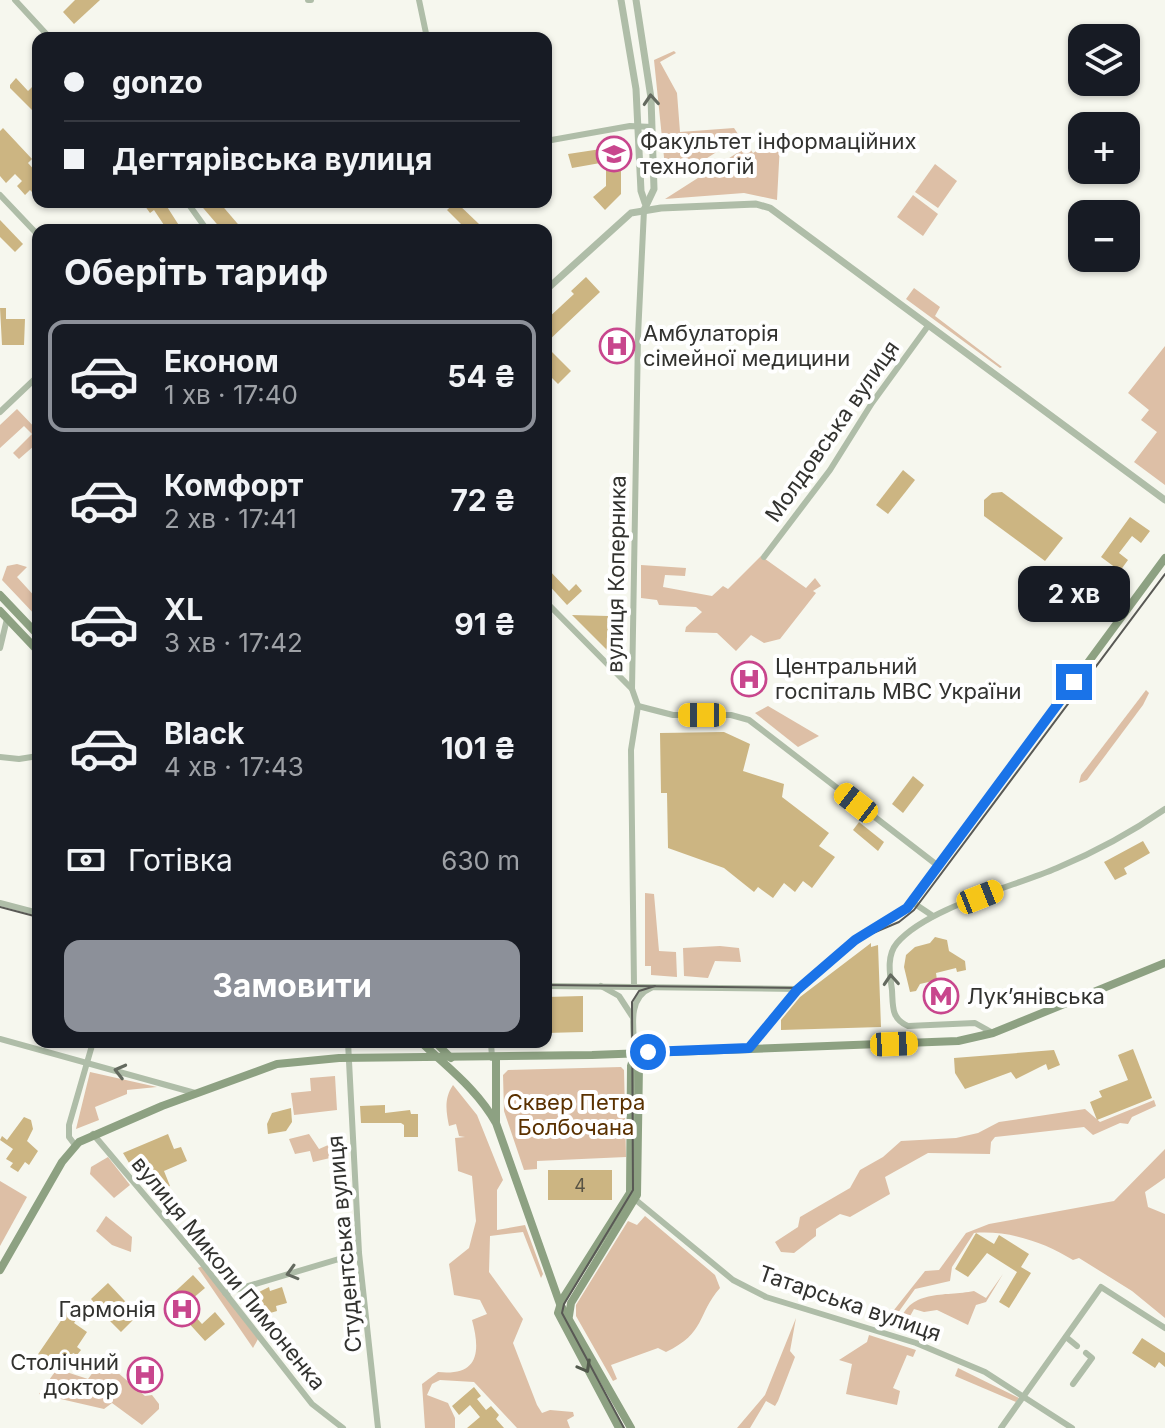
<!DOCTYPE html>
<html lang="uk">
<meta charset="utf-8">
<style>
body{margin:0;font-family:Inter,sans-serif;background:#20242c;color:#f1f3f6;height:100vh;display:flex;flex-direction:column;font-size:30px;white-space:nowrap}
*{box-sizing:border-box;margin:0}
p{font-size:26px;color:#9ea1a6}
.icon{flex:none;width:44px;height:44px;fill:none;stroke:currentColor;stroke-width:2;stroke-linecap:round;stroke-linejoin:round}
.map{position:relative;flex:1;overflow:hidden}
.side{position:absolute;left:32px;top:224px;width:520px;height:824px;display:flex;flex-direction:column;background:#171b24;border-radius:16px;box-shadow:0 2px 6px #0004}
.side>*{flex:none}
.guide{position:absolute;left:32px;top:32px;width:520px;height:176px;border-radius:16px;box-shadow:0 2px 6px #0004;display:grid;align-content:center;height:176px;padding:0 32px;background:#171b24}
.buttons{position:absolute;left:1068px;top:24px;display:grid;gap:16px}
.buttons a{display:grid;place-items:center;width:72px;height:72px;border-radius:16px;background:#171b24;box-shadow:0 2px 6px #0004;font-size:40px}
.end{position:absolute;width:36px;height:36px;margin:-18px;border:10px solid #1a73e8;background:#fff;box-shadow:0 0 0 4px #fff}
.from{border-radius:50%}
.bubble{position:absolute;height:56px;border-radius:16px;background:#171b24;box-shadow:0 2px 6px #0004;font-size:26px;font-weight:700;line-height:56px;text-align:center}
.car{position:absolute;width:24px;height:48px;margin:-24px -12px;border-radius:10px;box-shadow:0 0 6px 2px #0007;background:linear-gradient(#f5c518 24%,#345 0 40%,#f5c518 0 76%,#345 0 86%,#f5c518 0)}
.guide b{display:flex;align-items:center;gap:28px;height:76px;font-size:30px}
.guide b+b{border-top:2px solid #363941}
.guide i{width:20px;height:20px;background:#f1f3f6}
ul{padding:0;list-style:none}
li{display:flex;align-items:center;gap:24px;height:112px;margin:0 16px 12px;padding:0 16px;border:4px solid transparent;border-radius:16px}
li div{flex:1}
li b{display:block;font-size:30px}
li em{font-style:normal;font-weight:700}
li.on{border-color:#8c9099}
li>.icon{width:72px;height:72px;stroke-width:1.5}
h2{padding:0 32px;font-size:36px;line-height:96px}
.pay{display:flex;align-items:center;gap:20px;height:88px;padding:0 32px;font-size:30px}
.pay p{margin-inline-start:auto}
.primary-button{display:flex;gap:16px;margin-top:auto;padding:16px 32px}
.primary-button a{flex:1;height:92px;border-radius:16px;background:#8c9099;color:#fff;font-size:32px;font-weight:700;line-height:92px;text-align:center}
.map>svg:first-child{display:block}
.green{fill:#ddbfa6}
.building{fill:#ccb582}
.lines{fill:none;stroke-linecap:round;stroke-linejoin:round}
.minor{stroke:#afbda8;stroke-width:6}
.tertiary{stroke:#afbda8;stroke-width:7}
.secondary{stroke:#8da182;stroke-width:8}
.tram{stroke:#595955;stroke-width:2}
.oneway{stroke:#646a5f}
.oneway2{stroke:#52594c}
.route{stroke:#1a73e8;stroke-width:10}
.labels{text-anchor:middle;dominant-baseline:central;stroke-width:8;stroke-linejoin:round;paint-order:stroke}
.number-label{font-size:18px;fill:#585344}
.poi-label{font-size:22px;fill:#32322f;stroke:#fff;text-anchor:start}
.street-label{font-size:22px;fill:#32322f;stroke:#fff}
.park-label{font-size:22px;fill:#5a3100;stroke:#fff}
</style>
<div class="map">
<svg width="1165" height="1428" viewBox="0 0 1165 1428">
<rect width="100%" height="100%" fill="#f6f7ee"/>
<!-- green -->
<g class="green">
<polygon points="674,51 676,53 660,62 677,93 680,132 734,128 740,137 679,176 665,167 654,60"/>
<polygon points="777,139 780,144 777,200 744,193 665,199 748,146 753,153"/>
<polygon points="935,164 957,181 938,208 915,192"/>
<polygon points="913,195 938,214 923,236 897,217"/>
<polygon points="914,288 940,307 935,316 1002,367 1000,368 906,299"/>
<polygon points="1165,346 1165,485 1134,462 1157,432 1141,420 1149,410 1128,393"/>
<polygon points="17,409 38,431 38,447 35,445 19,459 13,453 32,434 24,426 0,448 0,425"/>
<polygon points="761,556 806,588 815,578 821,586 813,591 816,593 780,639 764,643 751,635 736,651 717,633 685,632 686,627 702,612 696,607 659,605 657,600 641,598 641,565 686,568 685,576 665,575 663,587 712,596 723,586 728,589"/>
<polygon points="17,564 27,567 17,577 38,600 38,618 2,580 7,566"/>
<polygon points="1146,690 1149,693 1143,705 1087,780 1079,783 1081,775"/>
<polygon points="768,706 819,736 798,747 755,713"/>
<polygon points="645,893 654,894 659,951 676,952 677,977 651,975 651,966 645,966"/>
<polygon points="720,946 739,948 741,962 715,961 708,978 684,976 683,948"/>
<polygon points="621,1067 624,1070 626,1157 537,1161 537,1169 524,1170 504,1111 503,1075 508,1070"/>
<polygon points="90,1072 157,1087 127,1090 127,1094 95,1107 99,1120 76,1129"/>
<polygon points="335,1076 337,1110 294,1115 291,1093 311,1091 310,1078"/>
<path d="M453,1085L477,1115L503,1180L497,1190V1230L525,1225L543,1274L541,1278L523,1232L490,1236L489,1272L523,1319L513,1343L537,1405L542,1413L550,1410L573,1412L574,1416L567,1420L570,1428H517L474,1382L440,1380L432,1384L427,1395L448,1403L455,1418V1428H425L422,1384L438,1372C478,1376 481,1353 472,1320L487,1314L480,1300L454,1295L449,1264L469,1248L476,1221L472,1176L458,1171L455,1138L465,1137L459,1136L456,1124L449,1126C446,1111 444,1098 453,1085Z"/>
<polygon points="1154,1100 1156,1106 1132,1117 1128,1124 1120,1123 1093,1135 1084,1127 995,1137 991,1142 990,1154 928,1153 885,1177 890,1194 850,1217 840,1214 816,1229 816,1236 794,1253 781,1252 775,1242 798,1227 800,1217 850,1188 860,1170 883,1157 901,1141 956,1138 978,1133 999,1122 1085,1109 1100,1122"/>
<polygon points="309,1134 319,1149 342,1139 343,1155 313,1162 310,1151 295,1154 289,1139"/>
<path d="M1165,1149V1178L1145,1192L1148,1207L1165,1214V1318L1132,1291L1079,1258L1073,1260C1044,1242 1008,1230 974,1233L952,1267L950,1281L915,1289L895,1317L890,1315L925,1271L939,1270L966,1233L989,1224L1114,1201Z"/>
<polygon points="108,1157 130,1185 114,1198 90,1174 91,1167"/>
<polygon points="0,1181 27,1197 0,1246"/>
<polygon points="106,1216 132,1237 131,1252 112,1245 96,1231"/>
<path d="M645,1216L715,1275L720,1288C697,1314 706,1333 666,1352L658,1348L611,1365L617,1379L613,1381L576,1316V1305L628,1221L637,1225Z"/>
<polygon points="202,1266 258,1339 253,1348 198,1268"/>
<path d="M1003,1274L986,1302L976,1305L968,1325L937,1310L924,1312L914,1309L904,1327L899,1326C907,1288 945,1297 974,1291L986,1298Z"/>
<polygon points="796,1318 790,1351 795,1357 778,1401 775,1406 766,1401 750,1428 737,1428 765,1395"/>
<polygon points="869,1335 916,1350 913,1357 907,1355 893,1388 900,1391 897,1405 846,1394 852,1364 839,1360 867,1342"/>
<polygon points="99,1364 113,1374 117,1372 145,1396 152,1395 159,1404 159,1409 142,1425 112,1403 104,1409 39,1394 57,1369 88,1379"/>
<polygon points="958,1368 1019,1398 1016,1402 955,1376"/>
</g>
<!-- building -->
<g class="building">
<polygon points="75,0 100,0 74,24 63,12"/>
<polygon points="16,78 28,91 38,81 35,98 38,116 10,88 10,85"/>
<polygon points="3,128 32,159 28,163 38,174 38,198 30,190 25,195 17,186 22,181 15,174 6,183 0,176 0,131"/>
<polygon points="621,146 621,194 605,210 593,197 606,186 606,162 572,168 568,154"/>
<polygon points="142,202 164,202 180,227 176,230 156,230 164,225 154,210 150,213"/>
<polygon points="198,202 219,202 243,230 222,230"/>
<polygon points="456,202 479,224 473,230 467,230 447,210"/>
<polygon points="0,220 23,244 15,252 0,237"/>
<polygon points="586,277 600,292 546,343 546,320 574,294 571,291"/>
<polygon points="0,308 6,308 6,319 25,319 24,345 2,345"/>
<polygon points="546,346 571,371 558,384 546,372"/>
<polygon points="903,470 915,480 888,514 876,505"/>
<polygon points="1002,492 1063,538 1045,561 984,516 984,500 992,493"/>
<polygon points="1130,517 1150,531 1141,543 1132,536 1119,553 1128,560 1120,571 1101,557"/>
<polygon points="546,567 569,591 576,584 582,591 567,605 546,582"/>
<polygon points="1073,571 1103,594 1096,602 1066,580"/>
<polygon points="1054,594 1065,602 1052,622 1040,612"/>
<polygon points="572,615 608,616 607,650"/>
<polygon points="724,732 750,744 743,771 784,784 782,797 829,833 819,846 835,857 812,888 803,881 795,892 784,883 773,898 758,887 754,892 724,868 668,848 667,793 661,793 660,733"/>
<polygon points="913,776 924,785 903,813 892,804"/>
<polygon points="859,822 884,842 878,851 853,830"/>
<polygon points="1143,841 1150,853 1124,868 1127,874 1115,880 1104,862"/>
<polygon points="935,937 947,940 949,951 965,961 966,970 957,972 956,968 936,973 937,980 920,984 916,991 910,992 904,967 906,955 915,947 930,943"/>
<polygon points="871,943 871,947 878,945 881,1027 781,1030 781,1020 800,997"/>
<polygon points="583,996 583,1032 546,1033 546,997"/>
<polygon points="1133,1049 1152,1098 1097,1120 1090,1102 1102,1097 1099,1091 1128,1080 1118,1055"/>
<polygon points="1054,1050 1060,1065 1048,1070 1046,1064 1016,1079 1011,1072 965,1089 955,1073 954,1058"/>
<polygon points="385,1105 385,1113 410,1110 411,1114 418,1114 418,1137 404,1137 404,1125 401,1123 361,1123 360,1106"/>
<polygon points="291,1108 292,1122 286,1131 268,1134 267,1124 272,1113"/>
<polygon points="24,1117 31,1120 33,1129 27,1141 38,1151 29,1165 25,1162 18,1172 10,1167 13,1163 6,1159 13,1149 0,1140 2,1136 7,1140"/>
<polygon points="168,1134 174,1149 181,1147 187,1161 164,1171 170,1186 156,1192 149,1177 140,1181 123,1153"/>
<rect x="548" y="1170" width="64" height="30"/>
<polygon points="976,1233 994,1244 999,1235 1029,1254 1021,1267 1031,1273 1009,1308 999,1302 1017,1272 987,1253 968,1277 955,1269"/>
<polygon points="193,1275 205,1288 185,1305 202,1324 215,1312 225,1324 205,1341 167,1299"/>
<polygon points="108,1283 138,1315 121,1332 110,1321 117,1314 106,1303 100,1309 91,1299"/>
<polygon points="269,1287 270,1291 282,1287 287,1303 276,1306 277,1311 260,1316 253,1311 249,1297"/>
<polygon points="71,1306 81,1313 74,1323 87,1332 77,1347 81,1350 77,1355 73,1353 64,1367 51,1358 42,1371 32,1363"/>
<polygon points="1142,1338 1165,1353 1165,1367 1159,1362 1155,1368 1132,1353"/>
<polygon points="474,1387 481,1396 477,1399 486,1410 491,1406 499,1415 496,1419 504,1428 467,1428 480,1417 470,1405 459,1415 452,1406"/>
</g>
<g class="lines">
<!-- minor -->
<g class="minor">
<polyline points="15,0 50,38"/>
<polyline points="308,0 311,0"/>
<polyline points="419,0 427,38"/>
<polyline points="546,141 630,126 652,127"/>
<polyline points="0,195 38,235"/>
<polyline points="187,202 207,230"/>
<polyline points="0,412 38,376"/>
<polyline points="764,557 830,470 872,403 928,326"/>
<polyline points="546,602 632,689"/>
<polyline points="0,648 7,619"/>
<polyline points="638,706 673,715 731,715 749,720 937,865"/>
<polyline points="0,757 19,759 38,756"/>
<polyline points="912,902 933,916"/>
<polyline points="0,903 38,913"/>
<polyline points="634,985 631,750 638,706 632,689 638,336 644,210"/>
<polyline points="546,986 798,989"/>
<polyline points="601,986 619,996 632,1016"/>
<path d="M993,1033L975,1023L908,1026C891,1019 893,1006 892,990C890,975 886,956 897,943C928,907 1013,887 1057,868C1095,852 1132,832 1165,809"/>
<polyline points="0,1039 195,1093"/>
<polyline points="348,1042 359,1253 378,1428"/>
<polyline points="491,1042 492,1058"/>
<path d="M635,1053C634,1031 626,998 651,988"/>
<polyline points="93,1134 201,1262 312,1404 343,1428"/>
<polyline points="75,1145 69,1137 69,1125 93,1042"/>
<polyline points="631,1196 733,1280 766,1297 916,1343 985,1372 1072,1428"/>
<polyline points="225,1293 359,1253"/>
<polyline points="1066,1337 1077,1346"/>
<polyline points="1073,1384 1092,1358 1086,1353"/>
<polyline points="1001,1428 1101,1287 1165,1328"/>
</g>
<!-- tertiary -->
<g class="tertiary">
<polyline points="621,0 636,89 641,191 645,203"/>
<polyline points="636,0 651,98 654,189 644,210"/>
<polyline points="546,290 631,213 661,208 756,204 770,208 1165,500"/>
</g>
<!-- secondary -->
<g class="secondary">
<polyline points="0,595 38,635"/>
<polyline points="0,611 38,651"/>
<path d="M421,1042C449,1069 477,1089 496,1123L560,1304L631,1428"/>
<polyline points="435,1042 451,1058"/>
<polyline points="749,1048 798,989 855,940 907,908 1165,558"/>
<polyline points="496,1121 496,1057"/>
<polyline points="0,1270 62,1162 79,1142 162,1106 277,1064 339,1058 592,1055 958,1041 993,1033 1165,963"/>
<polyline points="569,1316 571,1303 637,1195 639,1065 635,1054"/>
<polyline points="619,1428 558,1313 562,1300 630,1193 631,1066 635,1053"/>
</g>
<!-- tram -->
<g class="tram">
<polyline points="0,907 38,917"/>
<polyline points="546,985 800,988 866,936 899,922 914,910 1165,574"/>
<polyline points="624,1428 562,1313 564,1304 633,1190 632,1002 639,991 655,986"/>
</g>
</g>
<!-- one-way arrows -->
<defs><path id="oneway-chevron" d="M-2-3.5L2.5 0L-2 3.5" fill="none" stroke-width="1.6" stroke-linecap="round" stroke-linejoin="round" transform="scale(2)"/></defs>
<g class="oneway">
<use href="#oneway-chevron" transform="translate(651 100) rotate(-94)"/>
<use href="#oneway-chevron" transform="translate(891 980) rotate(-94)"/>
<use href="#oneway-chevron" transform="translate(120 1071) rotate(-166)"/>
<use href="#oneway-chevron" transform="translate(292 1273) rotate(164)"/>
</g>
<use class="oneway2" href="#oneway-chevron" transform="translate(585 1367) rotate(61)"/>
<g class="lines">
<!-- route -->
<polyline class="route" points="648,1052 749,1048 797,990 855,940 907,908 1074,682"/>
</g>
<!-- icons -->
<defs>
<g id="university-ring" transform="scale(1.8)"><circle r="9.5" fill="#fff" stroke="#c8468d" stroke-width="1.5"/><path d="M0-5L7-2L0 1L-7-2ZM-4 1L0 2.5L4 1V4Q0 6-4 4Z" fill="#c8468d"/></g>
<g id="hospital-ring" transform="scale(1.8)"><circle r="9.5" fill="#fff" stroke="#c8468d" stroke-width="1.5"/><path d="M-5-5h3v3.5h4V-5h3V5h-3V1.5h-4V5h-3Z" fill="#c8468d"/></g>
<g id="metro-ring" transform="scale(1.8)"><circle r="9.5" fill="#fff" stroke="#c8468d" stroke-width="1.5"/><path d="M-5.5 5V-5H-3L0 0L3-5H5.5V5H3V-.5L0 4L-3-.5V5Z" fill="#c8468d"/></g>
</defs>
<g fill-rule="evenodd">
<use href="#university-ring" x="614" y="154"/>
<use href="#hospital-ring" x="617" y="346"/>
<use href="#hospital-ring" x="749" y="679"/>
<use href="#metro-ring" x="941" y="996"/>
<use href="#hospital-ring" x="182" y="1309"/>
<use href="#hospital-ring" x="145" y="1375"/>
</g>
<g class="labels">
<!-- number labels -->
<g class="number-label">
<text x="580" y="1185">4</text>
</g>
<!-- poi labels -->
<g class="poi-label">
<text x="640" y="141">Факультет інформаційних<tspan x="640" dy="25">технологій</tspan></text>
<text x="643" y="333">Амбулаторія<tspan x="643" dy="25">сімейної медицини</tspan></text>
<text x="775" y="666">Центральний<tspan x="775" dy="25">госпіталь МВС України</tspan></text>
<text x="967" y="996">Лукʼянівська</text>
<text x="156" y="1309" text-anchor="end">Гармонія</text>
<text x="119" y="1362" text-anchor="end">Столічний<tspan x="119" dy="25">доктор</tspan></text>
</g>
<!-- street labels -->
<g class="street-label">
<text transform="translate(832 431) rotate(-55)">Молдовська вулиця</text>
<text transform="translate(616 574) rotate(-89)">вулиця Коперника</text>
<text transform="translate(344 1244) rotate(-95)">Студентська вулиця</text>
<text transform="translate(229 1273) rotate(51)">вулиця Миколи Пимоненка</text>
<text transform="translate(850 1303) rotate(19)">Татарська вулиця</text>
</g>
<!-- park labels -->
<g class="park-label">
<text x="576" y="1102">Сквер Петра<tspan x="576" dy="25">Болбочана</tspan></text>
</g>
</g>
</svg>
<div class="buttons">
<a><svg class="icon" aria-label="layers" viewBox="0 0 24 24"><path d="M12 4l9 5-9 5-9-5zM3 14l9 5 9-5"/></svg></a>
<a>+</a>
<a>−</a>
</div>
<i class="end from" style="left:648px;top:1052px"></i>
<i class="end" style="left:1074px;top:682px"></i>
<div class="bubble" style="left:1018px;top:566px;width:112px">2 хв</div>
<i class="car" style="left:702px;top:715px;rotate:270deg"></i>
<i class="car" style="left:856px;top:803px;rotate:308deg"></i>
<i class="car" style="left:980px;top:897px;rotate:68deg"></i>
<i class="car" style="left:894px;top:1044px;rotate:88deg"></i>
<div class="guide">
<b><i class="from"></i>gonzo</b>
<b><i></i>Дегтярівська вулиця</b>
</div>
<section class="side">
<h2>Оберіть тариф</h2>
<ul>
<li class="on"><svg class="icon" aria-label="car" viewBox="0 0 24 24"><path d="M5 17H2v-5l4-1 3-4h7l3 4 3 1v5h-3M9 17h6M6 11h13"/><circle cx="7" cy="17" r="2"/><circle cx="17" cy="17" r="2"/></svg><div><b>Економ</b><p>1 хв · 17:40</p></div><em>54 ₴</em></li>
<li><svg class="icon" aria-label="car" viewBox="0 0 24 24"><path d="M5 17H2v-5l4-1 3-4h7l3 4 3 1v5h-3M9 17h6M6 11h13"/><circle cx="7" cy="17" r="2"/><circle cx="17" cy="17" r="2"/></svg><div><b>Комфорт</b><p>2 хв · 17:41</p></div><em>72 ₴</em></li>
<li><svg class="icon" aria-label="car" viewBox="0 0 24 24"><path d="M5 17H2v-5l4-1 3-4h7l3 4 3 1v5h-3M9 17h6M6 11h13"/><circle cx="7" cy="17" r="2"/><circle cx="17" cy="17" r="2"/></svg><div><b>XL</b><p>3 хв · 17:42</p></div><em>91 ₴</em></li>
<li><svg class="icon" aria-label="car" viewBox="0 0 24 24"><path d="M5 17H2v-5l4-1 3-4h7l3 4 3 1v5h-3M9 17h6M6 11h13"/><circle cx="7" cy="17" r="2"/><circle cx="17" cy="17" r="2"/></svg><div><b>Black</b><p>4 хв · 17:43</p></div><em>101 ₴</em></li>
</ul>
<div class="pay"><svg class="icon" aria-label="cash" viewBox="0 0 24 24"><path d="M3 7h18v10H3z"/><circle cx="12" cy="12" r="2"/></svg>Готівка<p>630 m</p></div>
<div class="primary-button"><a>Замовити</a></div>
</section>
</div>
